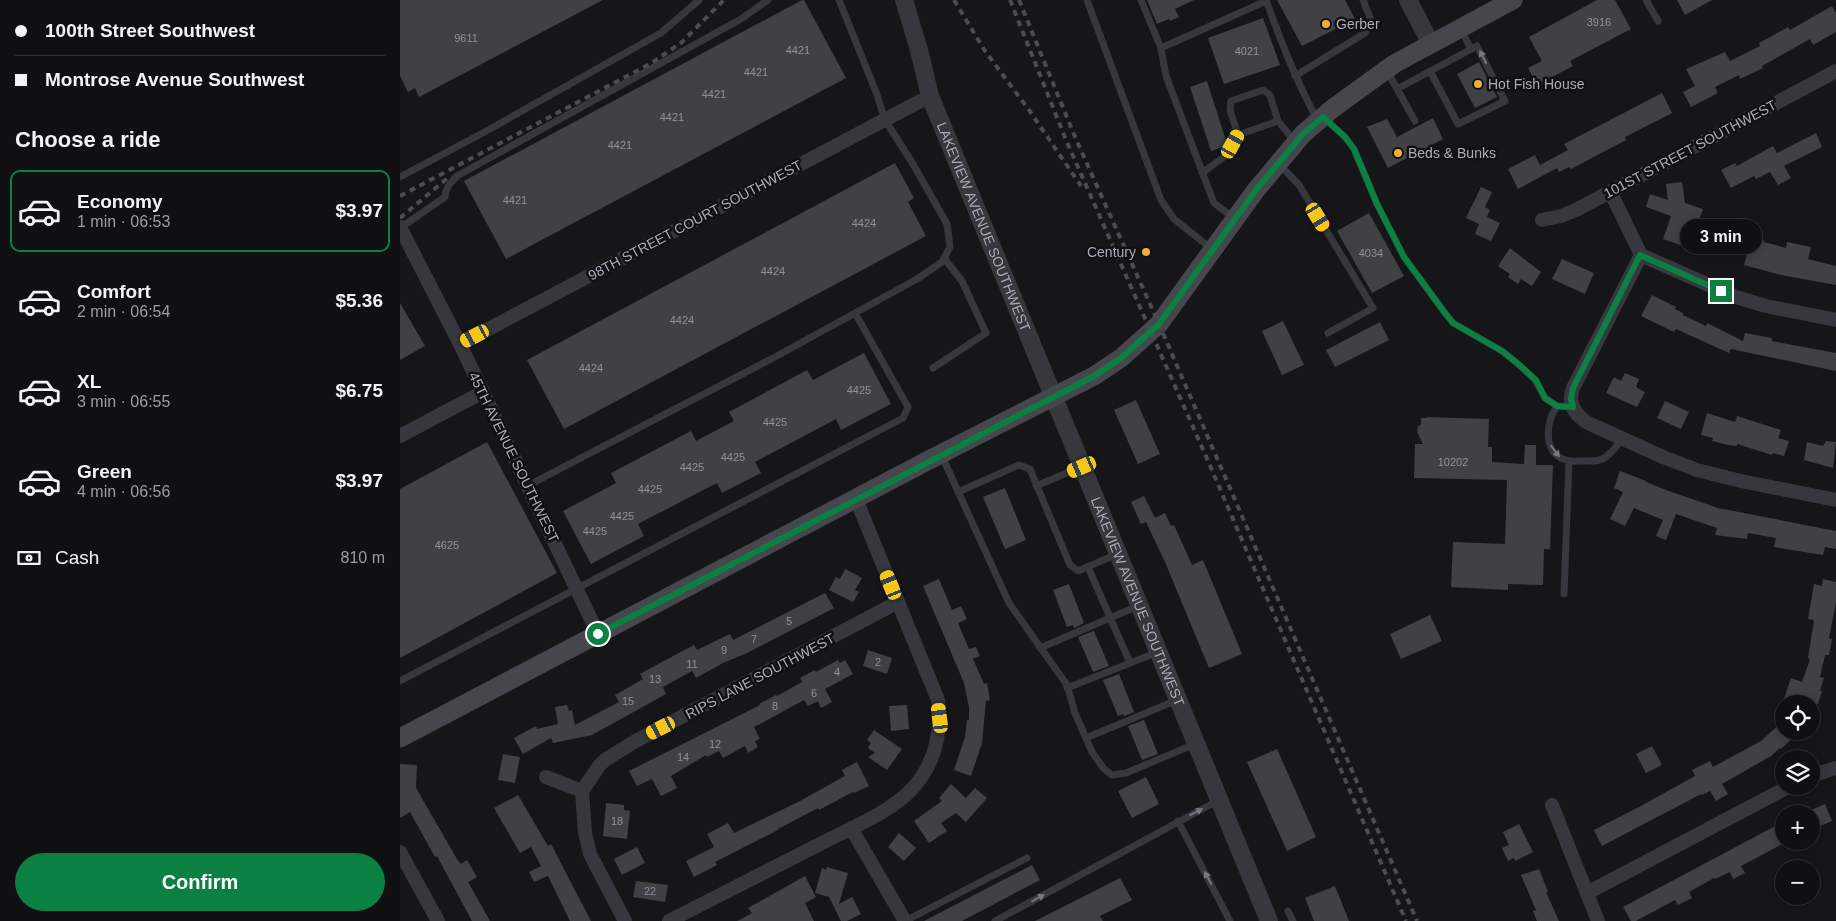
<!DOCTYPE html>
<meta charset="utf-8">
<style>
body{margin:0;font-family:Arial,sans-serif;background:#1e1e20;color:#f1f3f6;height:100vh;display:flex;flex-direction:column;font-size:19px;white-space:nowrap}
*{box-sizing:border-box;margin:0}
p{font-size:16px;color:#9c9d9f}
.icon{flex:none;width:28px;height:28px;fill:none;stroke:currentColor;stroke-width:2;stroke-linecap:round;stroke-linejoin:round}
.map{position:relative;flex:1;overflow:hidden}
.panel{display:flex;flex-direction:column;background:#101012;width:400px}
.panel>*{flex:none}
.top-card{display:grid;align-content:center;height:110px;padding:0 15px;background:#101012}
.controls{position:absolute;left:1375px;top:695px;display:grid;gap:10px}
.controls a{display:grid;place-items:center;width:45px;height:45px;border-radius:50%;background:#101012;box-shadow:0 2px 12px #0003,0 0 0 1px #303032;font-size:25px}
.end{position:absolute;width:22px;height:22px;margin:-11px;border:6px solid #0b8043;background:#fff;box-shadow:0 0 0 2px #fff}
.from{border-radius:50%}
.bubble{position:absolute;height:35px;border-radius:18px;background:#101012;box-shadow:0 2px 12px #0003,0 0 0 1px #303032;font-size:16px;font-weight:600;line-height:35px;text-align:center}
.car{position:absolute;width:15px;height:30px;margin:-15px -8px;border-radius:6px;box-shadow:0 0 4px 1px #0007;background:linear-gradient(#f5c518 24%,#345 0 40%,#f5c518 0 76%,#345 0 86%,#f5c518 0)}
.top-card b{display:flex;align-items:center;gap:18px;height:48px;font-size:19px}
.top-card b+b{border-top:1px solid #303032}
.top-card i{width:12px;height:12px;background:#f1f3f6}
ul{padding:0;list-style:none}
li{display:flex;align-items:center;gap:15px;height:82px;margin:0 10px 8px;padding:0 5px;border:2px solid transparent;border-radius:10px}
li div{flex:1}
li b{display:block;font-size:19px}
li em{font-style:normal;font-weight:600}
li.on{border-color:#0b8043}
li>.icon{width:45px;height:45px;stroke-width:1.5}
h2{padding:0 15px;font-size:22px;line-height:60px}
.pay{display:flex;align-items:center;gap:12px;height:55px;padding:0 15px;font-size:19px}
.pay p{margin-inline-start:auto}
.primary-button{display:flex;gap:10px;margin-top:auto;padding:10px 15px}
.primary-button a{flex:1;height:58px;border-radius:30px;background:#0b8043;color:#fff;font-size:20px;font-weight:600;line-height:58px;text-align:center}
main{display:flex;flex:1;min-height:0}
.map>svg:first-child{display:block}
.building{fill:#404145}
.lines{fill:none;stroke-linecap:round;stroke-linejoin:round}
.service{stroke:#37383d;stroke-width:7}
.minor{stroke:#37383d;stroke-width:14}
.tertiary{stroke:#37383d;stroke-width:18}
.secondary{stroke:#45474d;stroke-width:19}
.rail{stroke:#4a4c52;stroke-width:4;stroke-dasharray:6 5;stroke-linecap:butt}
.oneway{fill:#757881}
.route{stroke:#0b8043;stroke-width:6}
.poi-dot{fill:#f2b134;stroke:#111113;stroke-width:2}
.labels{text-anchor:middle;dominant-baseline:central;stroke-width:5;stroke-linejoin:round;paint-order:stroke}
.number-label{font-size:11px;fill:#8e929b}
.poi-label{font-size:14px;fill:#a8adb8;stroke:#111113;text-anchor:start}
.street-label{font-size:14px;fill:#a8adb8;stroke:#111113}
</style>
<main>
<section class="panel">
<div class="top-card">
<b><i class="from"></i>100th Street Southwest</b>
<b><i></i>Montrose Avenue Southwest</b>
</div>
<h2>Choose a ride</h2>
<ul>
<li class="on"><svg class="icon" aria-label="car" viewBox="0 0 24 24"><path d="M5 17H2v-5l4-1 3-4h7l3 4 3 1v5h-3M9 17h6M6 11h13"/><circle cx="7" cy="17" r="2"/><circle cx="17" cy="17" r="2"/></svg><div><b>Economy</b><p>1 min · 06:53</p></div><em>$3.97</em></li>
<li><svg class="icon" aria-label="car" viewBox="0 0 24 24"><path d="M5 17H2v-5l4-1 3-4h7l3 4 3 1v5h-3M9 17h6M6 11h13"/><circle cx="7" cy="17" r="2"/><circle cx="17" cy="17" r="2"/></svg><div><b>Comfort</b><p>2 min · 06:54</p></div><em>$5.36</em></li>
<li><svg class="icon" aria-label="car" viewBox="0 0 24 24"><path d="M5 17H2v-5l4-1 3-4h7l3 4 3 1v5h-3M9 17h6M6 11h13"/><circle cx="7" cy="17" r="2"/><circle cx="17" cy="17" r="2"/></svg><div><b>XL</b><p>3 min · 06:55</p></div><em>$6.75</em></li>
<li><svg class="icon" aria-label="car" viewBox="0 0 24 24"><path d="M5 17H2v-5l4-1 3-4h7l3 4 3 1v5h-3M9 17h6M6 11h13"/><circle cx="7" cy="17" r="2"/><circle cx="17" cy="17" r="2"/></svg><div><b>Green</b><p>4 min · 06:56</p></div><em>$3.97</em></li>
</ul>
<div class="pay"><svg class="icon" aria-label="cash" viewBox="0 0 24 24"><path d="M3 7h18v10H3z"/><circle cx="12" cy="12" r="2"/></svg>Cash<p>810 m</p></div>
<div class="primary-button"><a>Confirm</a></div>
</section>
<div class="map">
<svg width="1436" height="921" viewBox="0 0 1436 921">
<rect width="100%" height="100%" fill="#161618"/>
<!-- building -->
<g class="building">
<polygon points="0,0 203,0 19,97 15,88 8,92 0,76"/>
<polygon points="402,0 404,0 446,78 106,259 64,181"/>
<polygon points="747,0 794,0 775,9 779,17 770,21 769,19 757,24"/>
<polygon points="877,0 945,0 955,19 902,46"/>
<polygon points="1197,0 1215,0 1231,29 1170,61 1173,66 1137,85 1128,68 1142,61 1129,37"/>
<polygon points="1277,0 1312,0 1285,15"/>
<polygon points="1432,6 1436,13 1436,32 1413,45 1410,39 1362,66 1363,68 1340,79 1339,75 1315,87 1318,93 1291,107 1283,92 1295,86 1286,69 1325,52 1330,61 1360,46 1359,43 1388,27 1390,30"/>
<polygon points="863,18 880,65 824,84 808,38"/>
<polygon points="1079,62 1097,97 1075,108 1057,74"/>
<polygon points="807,81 827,144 826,146 811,151 790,87"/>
<polygon points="1262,93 1272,113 1225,137 1226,140 1171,169 1169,167 1159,172 1157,168 1118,189 1108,169 1135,155 1140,165 1168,150 1164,144"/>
<polygon points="1033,118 1043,139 988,168 967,127 987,119 997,137"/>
<polygon points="1416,133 1422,147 1384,166 1391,178 1378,185 1370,172 1356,179 1354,176 1331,188 1321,170 1335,163 1337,166 1373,146 1377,153"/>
<polygon points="495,163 514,198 508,202 526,236 164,429 127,360"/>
<polygon points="1282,182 1285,203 1303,209 1289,248 1263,239 1271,216 1246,207 1250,194 1268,200 1266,184"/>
<polygon points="1081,187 1092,192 1085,207 1090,210 1087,217 1100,223 1091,241 1075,234 1079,224 1066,218"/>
<polygon points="969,213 1004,276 972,293 937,231"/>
<polygon points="1352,236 1364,240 1364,242 1386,248 1387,242 1411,247 1408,259 1436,266 1436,285 1381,275 1344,265"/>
<polygon points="1110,248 1141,272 1132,286 1121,279 1118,284 1108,277 1110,274 1098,266"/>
<polygon points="1162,259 1194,273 1185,294 1152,279"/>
<polygon points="1252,295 1276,307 1275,309 1283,313 1283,315 1306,326 1307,323 1343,341 1345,333 1372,338 1372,341 1436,353 1436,371 1331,349 1329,353 1276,329 1274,332 1241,316"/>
<polygon points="0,303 25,346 0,360"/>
<polygon points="883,321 904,365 882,375 862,331"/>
<polygon points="980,322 989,340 935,367 926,350"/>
<polygon points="464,353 491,404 441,430 436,419 355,462 361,473 322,493 317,483 238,524 244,536 191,564 163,511 216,483 211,473 291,431 296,441 334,421 329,412 407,370 413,380"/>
<polygon points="1225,373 1239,379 1236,387 1245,392 1237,407 1206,393 1214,377 1221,381"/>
<polygon points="736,400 760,454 738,464 714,410"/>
<polygon points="1265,401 1289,412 1281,429 1257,418"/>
<polygon points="1307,413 1335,422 1337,416 1381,430 1378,438 1389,441 1384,456 1373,453 1372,455 1337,444 1337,446 1328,445 1312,441 1313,438 1301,435"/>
<polygon points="1027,417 1089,419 1088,447 1092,447 1092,462 1124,464 1125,445 1136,445 1136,465 1153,465 1150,549 1144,549 1143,585 1108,584 1108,590 1051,587 1053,542 1105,544 1107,480 1014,478 1015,444 1023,444 1017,432 1018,426 1021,425 1021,418 1027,418"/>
<polygon points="1426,441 1436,442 1433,468 1404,460 1407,442 1423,446"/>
<polygon points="87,442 157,573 0,658 0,489"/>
<polygon points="1220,471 1246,481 1246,482 1266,490 1318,508 1436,531 1436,549 1425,547 1423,555 1374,547 1376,538 1348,533 1347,539 1315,535 1317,528 1276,514 1266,540 1256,536 1263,520 1234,508 1225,526 1210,519 1223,492 1214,488"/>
<polygon points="605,488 626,540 605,549 583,497"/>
<polygon points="744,496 755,518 765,513 771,526 774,525 792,565 803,560 842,654 809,668 765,562 746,522 741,524 731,502"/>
<polygon points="445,569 462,578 455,590 459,592 453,602 429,590 436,577 440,579"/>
<polygon points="539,579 552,610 561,606 567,619 558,623 569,649 576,647 580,656 573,659 584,684 587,683 590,700 586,701 582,743 571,776 554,770 565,737 567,720 569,720 569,707 564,683 523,586"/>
<polygon points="1423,579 1436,582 1436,602 1429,638 1432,639 1429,655 1425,655 1420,677 1424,678 1420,691 1422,691 1418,704 1398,704 1384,699 1391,678 1402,682 1410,659 1408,658 1414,620 1408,619 1414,584 1422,586"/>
<polygon points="669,584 684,623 674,628 673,625 667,627 653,590"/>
<polygon points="425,593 434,608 347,653 323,663 296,678 292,671 263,687 266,694 192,735 153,743 151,738 123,754 114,738 136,726 137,729 158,724 155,707 167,705 169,711 172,710 175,725 219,702 215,695 243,679 240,674 260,663 294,645 297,650 330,634 333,640"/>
<polygon points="1030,615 1042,641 1001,659 990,634"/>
<polygon points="694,631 709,666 693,672 678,637"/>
<polygon points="468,650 492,658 487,674 463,666"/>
<polygon points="438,660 440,663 445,660 453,674 425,689 432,702 421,708 418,701 408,706 404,700 362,723 354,727 360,739 355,741 358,747 348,753 345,746 323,758 319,751 307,757 306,755 271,776 277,788 261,796 252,779 237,786 229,771 360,705 359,704 376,695 377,696 402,682 400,678 415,670 416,672"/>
<polygon points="719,674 734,712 724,716 723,714 718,716 703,680"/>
<polygon points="507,705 509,729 491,731 489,706"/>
<polygon points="744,720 758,754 742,760 728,726"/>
<polygon points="1384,720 1384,731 1400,731 1381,749 1380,748 1371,756 1322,784 1328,794 1316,801 1310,791 1302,795 1301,794 1202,846 1194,830 1239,807 1295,776 1292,770 1310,761 1313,767 1361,741"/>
<polygon points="474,730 502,749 487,770 468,757 475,753 468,748 471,743 467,740"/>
<polygon points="1252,746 1262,765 1246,773 1236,754"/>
<polygon points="877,749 916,837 887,851 847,762"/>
<polygon points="103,754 120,757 115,783 98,780"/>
<polygon points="457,762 469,786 454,793 453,792 419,810 418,808 378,829 378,830 315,862 317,865 294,877 286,861 314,847 307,834 328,823 334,833 400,801 445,776 442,770"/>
<polygon points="0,764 17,765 16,788 57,859 61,864 67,860 77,877 68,882 90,921 72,921 37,856 35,857 10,812 0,818"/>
<polygon points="746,777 759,804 732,818 718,791"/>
<polygon points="551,784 566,798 575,788 587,798 566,822 556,813 541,823 547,831 529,843 514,821 542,801 539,798"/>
<polygon points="118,795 148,846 151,844 191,921 170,921 148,876 134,882 129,872 141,866 131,847 120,853 94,808"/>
<polygon points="206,803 224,805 224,810 230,811 227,839 203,836"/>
<polygon points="1425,804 1432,821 1411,830 1411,810"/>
<polygon points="1119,824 1133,852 1115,861 1114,858 1108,861 1102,848 1109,845 1103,832"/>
<polygon points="1379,824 1384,832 1384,843 1341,866 1345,873 1333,879 1330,872 1315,879 1314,878 1289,892 1292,898 1278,905 1275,900 1236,921 1231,921 1223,907"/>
<polygon points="499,833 516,848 504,861 488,847"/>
<polygon points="237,847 245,863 222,875 214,859"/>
<polygon points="632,865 640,880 562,921 524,921"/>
<polygon points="427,867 448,873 439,904 452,897 461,914 447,921 441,921 429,897 415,893 422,868 426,870"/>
<polygon points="1139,869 1148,892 1146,892 1159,921 1137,921 1133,911 1136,910 1121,875"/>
<polygon points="405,876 416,897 405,903 414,921 337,921 352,913 348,908"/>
<polygon points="720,878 732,900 700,916 703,921 635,921"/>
<polygon points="236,881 268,885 265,902 233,897"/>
<polygon points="935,886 949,921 914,921 905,898"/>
</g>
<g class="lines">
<!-- service -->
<g class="service">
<polyline points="687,0 761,200 774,219 813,250"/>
<polyline points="741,0 761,48 766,76 809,190 814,203 835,219"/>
<path d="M866,0C881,41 896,81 917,119"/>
<polyline points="1246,0 1258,21"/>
<polyline points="1060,28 1071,49"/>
<polyline points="761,48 866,1"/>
<polyline points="987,71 1015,121"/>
<polyline points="895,76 965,33 971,20 963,0"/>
<polyline points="997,89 1077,46 1105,101 1058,124 1030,71"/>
<polyline points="923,117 945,137 954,149 977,204 1004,257 1045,313 1053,323 1102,351 1117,363 1135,380 1145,398 1157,406 1173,407"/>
<polyline points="878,121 895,142"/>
<polyline points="878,163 899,185 973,308 928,333"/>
<polyline points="802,173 828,154 838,135 830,110 831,101 863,90 870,95 878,121 838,135"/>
<polyline points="0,177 81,134 261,33 299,0"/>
<path d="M0,228L45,197C46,187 50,183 57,176L341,19L368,0"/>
<polyline points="533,368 586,333 562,281 544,258"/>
<path d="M1157,406C1146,422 1142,453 1166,460C1172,462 1179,461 1185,461C1192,461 1198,462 1204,458C1212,454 1217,445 1223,438"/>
<polyline points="541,454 609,603 667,685 675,713 692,752 704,769 712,775 726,773 795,744"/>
<polyline points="127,486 375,357 517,279 542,262 550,247 547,224 513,164 485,120 476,92 439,0"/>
<polyline points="636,486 681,467"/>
<polyline points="558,492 619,465 630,469 670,565 678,571 717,554"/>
<polyline points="688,567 730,663"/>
<polyline points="1164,594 1169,461"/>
<polyline points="640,648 738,606"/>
<polyline points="0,681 503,418 508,407 455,313"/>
<polyline points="667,688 758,652"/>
<polyline points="686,738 777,700"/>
<polyline points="778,821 830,921"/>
<polyline points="888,911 893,921"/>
<polyline points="505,921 627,858"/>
<polyline points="595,921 819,800"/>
</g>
<!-- minor -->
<g class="minor">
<polyline points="1210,191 1241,255 1336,297 1366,306 1436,320"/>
<polyline points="1142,220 1161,216 1176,210 1436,71"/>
<polyline points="0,227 60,344 198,634"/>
<path d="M1241,255L1173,388C1167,404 1175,415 1188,423L1263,457L1297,470L1341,481L1436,500"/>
<polyline points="60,344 530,96"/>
<polyline points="0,436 83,392"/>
<polyline points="1411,776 1436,768"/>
<polyline points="146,777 182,791"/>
<polyline points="1152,805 1198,921"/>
<polyline points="451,828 505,921"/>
<polyline points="0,852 38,921"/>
<polyline points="1187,893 1390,786"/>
<polyline points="225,921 190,854 185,833 182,791 199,766 205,760 234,742 498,602"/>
<path d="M269,921C320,895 371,869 422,843C451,828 491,812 513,788C535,763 542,732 538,700L456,499"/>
</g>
<!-- tertiary -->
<g class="tertiary">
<path id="s1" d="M504,0L519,50L530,96L869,921"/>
<polyline points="1008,0 1031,44"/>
</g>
<!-- secondary -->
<polyline class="secondary" points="0,738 529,460 694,376 721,358 759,324 856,190 903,134 932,109 994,64 1113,0"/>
<!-- rail -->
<g class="rail">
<polyline points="554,0 585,51 629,110 681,186"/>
<polyline points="610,0 666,140 805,454 1006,921"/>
<polyline points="619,0 675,137 759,324 1017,921"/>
<polyline points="0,196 250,64 281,43 324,0"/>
<polyline points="0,218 50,176"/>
</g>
</g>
<!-- one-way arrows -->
<defs><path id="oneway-solid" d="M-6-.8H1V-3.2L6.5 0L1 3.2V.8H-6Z" transform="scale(1.25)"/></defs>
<g class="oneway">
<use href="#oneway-solid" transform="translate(1083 57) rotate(-117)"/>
<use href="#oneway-solid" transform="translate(1155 451) rotate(53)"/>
<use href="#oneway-solid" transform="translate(796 812) rotate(-28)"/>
<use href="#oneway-solid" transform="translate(808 878) rotate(-118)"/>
<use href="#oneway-solid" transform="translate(638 898) rotate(-28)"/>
</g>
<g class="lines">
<!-- route -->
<polyline class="route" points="198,634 694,376 721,358 759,324 856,190 903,134 923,117 945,137 954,149 977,204 1004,257 1045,313 1053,323 1102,351 1117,363 1136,380 1145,398 1157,406 1173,407 1171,399 1173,388 1240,255 1321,291"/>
</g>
<!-- markers -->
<g class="poi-dot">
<circle cx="926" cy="24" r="5"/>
<circle cx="1078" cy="84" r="5"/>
<circle cx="998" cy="153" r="5"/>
<circle cx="746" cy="252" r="5"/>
</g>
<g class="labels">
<!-- number labels -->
<g class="number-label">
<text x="1199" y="22">3916</text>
<text x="66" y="38">9611</text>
<text x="398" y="50">4421</text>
<text x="847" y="51">4021</text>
<text x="356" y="72">4421</text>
<text x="314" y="94">4421</text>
<text x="272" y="117">4421</text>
<text x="220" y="145">4421</text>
<text x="115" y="200">4421</text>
<text x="464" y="223">4424</text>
<text x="971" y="253">4034</text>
<text x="373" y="271">4424</text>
<text x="282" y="320">4424</text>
<text x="191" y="368">4424</text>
<text x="459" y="390">4425</text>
<text x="375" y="422">4425</text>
<text x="333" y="457">4425</text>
<text x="1053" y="462">10202</text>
<text x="292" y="467">4425</text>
<text x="250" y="489">4425</text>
<text x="222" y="516">4425</text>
<text x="195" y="531">4425</text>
<text x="47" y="545">4625</text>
<text x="389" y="621">5</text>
<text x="354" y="639">7</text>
<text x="324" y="650">9</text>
<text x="478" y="662">2</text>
<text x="292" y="664">11</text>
<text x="437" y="672">4</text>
<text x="255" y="679">13</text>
<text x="414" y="693">6</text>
<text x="228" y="701">15</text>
<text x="375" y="706">8</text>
<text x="315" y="744">12</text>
<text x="283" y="757">14</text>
<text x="217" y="821">18</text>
<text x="250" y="891">22</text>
</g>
<!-- poi labels -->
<g class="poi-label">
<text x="936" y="24">Gerber</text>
<text x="1088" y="84">Hot Fish House</text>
<text x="1008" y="153">Beds &amp; Bunks</text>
<text x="736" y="252" text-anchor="end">Century</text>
</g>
<!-- street labels -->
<g class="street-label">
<text transform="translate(1290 149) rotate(-28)">101ST STREET SOUTHWEST</text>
<text transform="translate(295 220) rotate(-28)">98TH STREET COURT SOUTHWEST</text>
<text stroke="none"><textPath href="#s1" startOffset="241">LAKEVIEW AVENUE SOUTHWEST</textPath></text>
<text transform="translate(114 457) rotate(64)">45TH AVENUE SOUTHWEST</text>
<text stroke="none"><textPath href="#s1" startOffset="646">LAKEVIEW AVENUE SOUTHWEST</textPath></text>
<text transform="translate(360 676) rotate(-28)">RIPS LANE SOUTHWEST</text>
</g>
</g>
</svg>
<div class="controls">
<a><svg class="icon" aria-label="locate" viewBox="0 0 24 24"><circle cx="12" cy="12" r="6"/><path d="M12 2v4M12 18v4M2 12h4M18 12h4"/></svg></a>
<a><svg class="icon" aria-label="layers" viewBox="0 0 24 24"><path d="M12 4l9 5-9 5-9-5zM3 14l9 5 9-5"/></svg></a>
<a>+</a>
<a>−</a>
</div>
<i class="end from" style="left:198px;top:634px"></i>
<i class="end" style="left:1321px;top:291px"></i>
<div class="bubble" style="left:1280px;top:219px;width:82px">3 min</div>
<i class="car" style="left:833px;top:144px;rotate:29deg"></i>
<i class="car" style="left:918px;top:217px;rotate:149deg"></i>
<i class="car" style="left:75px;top:336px;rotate:242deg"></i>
<i class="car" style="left:682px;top:467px;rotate:247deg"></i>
<i class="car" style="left:491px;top:585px;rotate:338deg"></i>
<i class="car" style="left:540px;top:718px;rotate:353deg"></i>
<i class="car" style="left:261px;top:728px;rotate:243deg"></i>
</div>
</main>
